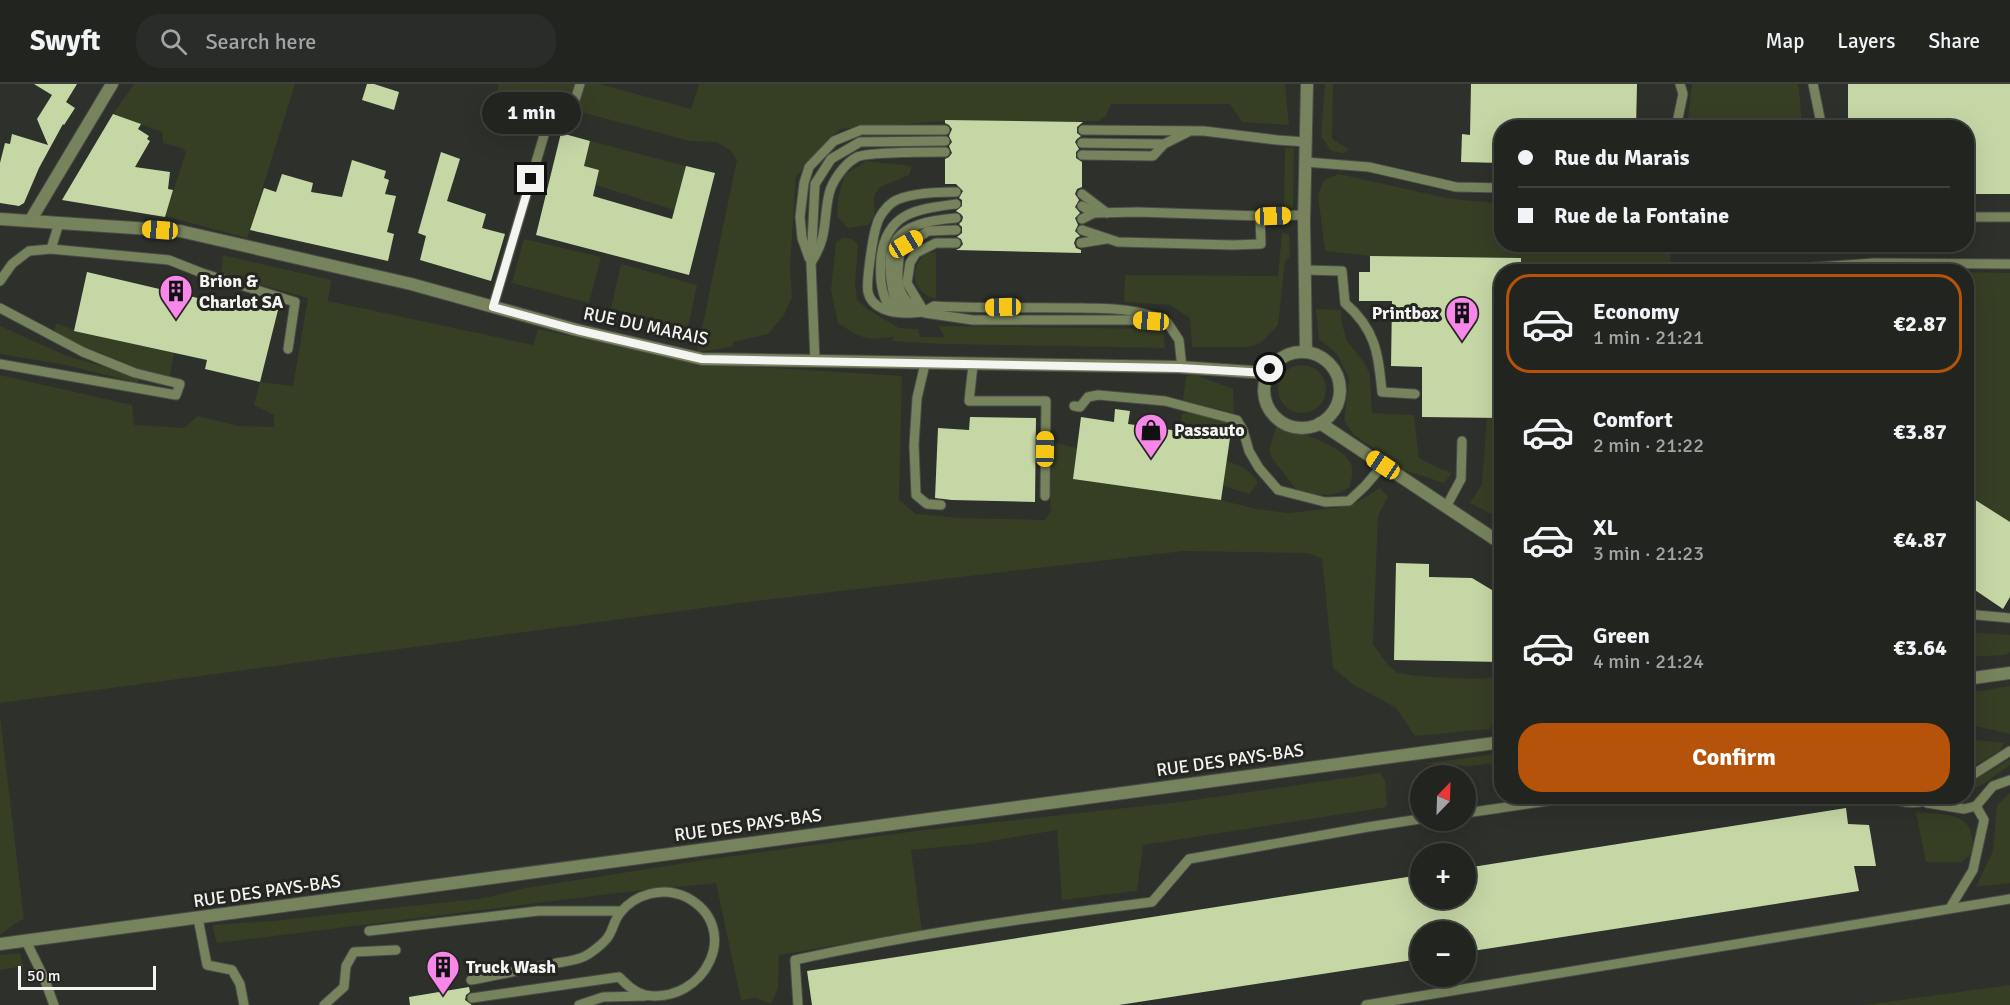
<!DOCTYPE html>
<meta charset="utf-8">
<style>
body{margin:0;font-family:Signika,sans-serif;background:#2a2c29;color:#f1f3f6;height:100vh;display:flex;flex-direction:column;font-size:22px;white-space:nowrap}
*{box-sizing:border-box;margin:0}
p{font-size:20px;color:#a2a4a5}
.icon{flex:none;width:33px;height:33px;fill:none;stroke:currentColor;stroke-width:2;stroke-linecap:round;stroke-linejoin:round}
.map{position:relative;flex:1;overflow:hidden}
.drawer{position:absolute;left:1494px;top:180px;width:480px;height:540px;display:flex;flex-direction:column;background:#222420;border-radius:24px;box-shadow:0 6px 24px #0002,0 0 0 2px #3f413e}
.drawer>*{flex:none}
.top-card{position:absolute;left:1494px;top:36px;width:480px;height:132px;border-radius:24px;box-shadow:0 6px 24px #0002,0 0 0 2px #3f413e;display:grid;align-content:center;height:132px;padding:0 24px;background:#222420}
.needle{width:39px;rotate:23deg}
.tools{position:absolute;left:1410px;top:681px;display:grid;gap:12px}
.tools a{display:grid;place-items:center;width:66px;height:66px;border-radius:50%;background:#222420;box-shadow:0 6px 24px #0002,0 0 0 2px #3f413e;font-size:30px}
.scale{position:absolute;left:18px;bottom:15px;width:138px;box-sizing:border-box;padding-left:6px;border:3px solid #f4f5f2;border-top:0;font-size:16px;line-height:21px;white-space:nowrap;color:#f4f5f2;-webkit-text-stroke:4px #252622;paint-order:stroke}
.end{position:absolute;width:27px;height:27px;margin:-14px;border:8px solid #f4f5f2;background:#111;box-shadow:0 0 0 3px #111}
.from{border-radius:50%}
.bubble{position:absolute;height:42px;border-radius:21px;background:#222420;box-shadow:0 6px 24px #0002,0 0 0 2px #3f413e;font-size:20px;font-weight:700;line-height:42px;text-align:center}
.car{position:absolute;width:18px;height:36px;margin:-18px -9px;border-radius:8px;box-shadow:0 0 4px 2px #0007;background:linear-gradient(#f5c518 24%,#345 0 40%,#f5c518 0 76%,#345 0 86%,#f5c518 0)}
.top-card b{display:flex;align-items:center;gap:21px;height:57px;font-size:22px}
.top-card b+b{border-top:2px solid #3f413e}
.top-card i{width:15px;height:15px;background:#f1f3f6}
ul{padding:10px 0 0;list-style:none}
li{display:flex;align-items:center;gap:18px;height:99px;margin:0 12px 9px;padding:0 12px;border:3px solid transparent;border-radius:24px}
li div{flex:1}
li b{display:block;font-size:22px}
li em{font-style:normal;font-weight:700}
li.on{border-color:#b45309}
li>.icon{width:54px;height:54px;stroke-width:1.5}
.cta{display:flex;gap:12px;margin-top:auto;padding:12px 24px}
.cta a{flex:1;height:69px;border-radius:24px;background:#b45309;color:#fff;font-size:24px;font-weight:700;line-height:69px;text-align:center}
header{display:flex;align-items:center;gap:36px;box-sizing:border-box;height:84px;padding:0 30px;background:#222420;border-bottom:2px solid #3f413e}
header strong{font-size:28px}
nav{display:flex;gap:33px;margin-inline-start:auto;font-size:21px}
.search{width:420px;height:54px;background:#2a2c29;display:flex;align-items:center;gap:15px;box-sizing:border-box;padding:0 21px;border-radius:24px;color:#a2a4a5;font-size:22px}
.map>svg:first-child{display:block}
.green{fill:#363e24}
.building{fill:#c6d7a6}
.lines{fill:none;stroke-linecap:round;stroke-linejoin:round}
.service-casing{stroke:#4a4c47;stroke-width:11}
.minor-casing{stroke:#4a4c47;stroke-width:14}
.tertiary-casing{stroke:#4a4c47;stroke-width:14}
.service{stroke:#77835d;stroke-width:9}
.minor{stroke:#77835d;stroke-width:12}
.tertiary{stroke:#77835d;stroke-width:12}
.route{stroke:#f4f5f2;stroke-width:8}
.labels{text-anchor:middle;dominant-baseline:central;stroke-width:6;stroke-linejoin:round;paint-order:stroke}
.poi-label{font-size:18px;font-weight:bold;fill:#f4f5f2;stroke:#252622;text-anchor:start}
.street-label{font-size:18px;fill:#f4f5f2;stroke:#252622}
</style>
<header>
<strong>Swyft</strong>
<div class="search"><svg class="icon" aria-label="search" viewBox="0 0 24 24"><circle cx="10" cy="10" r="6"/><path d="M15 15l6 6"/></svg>Search here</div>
<nav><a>Map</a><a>Layers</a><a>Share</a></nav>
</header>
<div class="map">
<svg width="2010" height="921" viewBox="0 0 2010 921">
<rect width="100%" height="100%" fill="#2e302b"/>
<!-- green -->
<g class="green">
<polygon points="134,0 295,0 247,154 165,132 186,68 182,64 163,59 162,48 113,30"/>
<polygon points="499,0 574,0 572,13 564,28 554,28 544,39 492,24"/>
<polygon points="585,0 600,0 691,25 699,0 1285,0 1289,41 1242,38 1230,20 1111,20 1106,32 1098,37 946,37 841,45 828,55 796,93 790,183 792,213 784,231 768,250 734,258 731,263 697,268 737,76 730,66 716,58 690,57 577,27"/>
<polygon points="1325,0 1333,0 1332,55 1349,65 1344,69 1331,67 1321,52"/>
<polygon points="1692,0 1797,0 1799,3 1802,43 1687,43"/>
<polygon points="590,57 686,82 674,126 596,101 599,86 584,82"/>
<polygon points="1285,64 1294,64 1293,124 1284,124"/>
<polygon points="866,77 912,82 909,91 880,103 874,111 874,133 868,141 848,144 837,132 838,114 845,91"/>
<polygon points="1339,90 1446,114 1501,120 1502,160 1671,161 1670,187 1521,187 1521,174 1370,172 1325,167 1318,110 1324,96"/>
<polygon points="1282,149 1289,150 1290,173 1285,177 1278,241 1261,259 1247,263 1192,263 1190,234 1170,221 1124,218 1125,191 1278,192"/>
<path d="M843,154L852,155L858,160L855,200L857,216L869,226L899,244L918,245L920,253H945L938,242L1163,245L1165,264L943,260L891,257L895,253C864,256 864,256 838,239L831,206L836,158Z"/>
<polygon points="524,155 601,173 589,219 512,199"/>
<polygon points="1856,161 1862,163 1751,163 1719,161"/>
<path d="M936,168V215C918,211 909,194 919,177C921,175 923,171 926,170C929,168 932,169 936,168Z"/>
<polygon points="223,171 331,196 328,217 533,261 538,245 693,279 902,292 899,416 916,430 960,434 1045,436 1052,425 1050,425 1052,358 1077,364 1073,395 1221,416 1256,425 1289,429 1351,422 1380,404 1388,413 1378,432 1373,560 1388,581 1398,589 1417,592 1472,595 1501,593 1501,631 1495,631 1490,645 1415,652 1396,624 1354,601 1333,584 1322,475 1308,469 1184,467 755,517 0,619 0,291 132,321 134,341 184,344 198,332 239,342 274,343 274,331 254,321 260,298 293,302 308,214 221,190"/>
<polygon points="621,180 697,201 688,244 611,224"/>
<polygon points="1967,188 2010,189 2010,438 1967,410"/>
<polygon points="1316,225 1341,226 1342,240 1347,257 1363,277 1370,290 1372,329 1414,331 1419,374 1438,384 1452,389 1444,399 1404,386 1353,350 1344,337 1349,294 1337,270 1319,255"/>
<polygon points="56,239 74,246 174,269 170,292 146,288 91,265 53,253"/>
<polygon points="0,242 67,272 139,293 138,299 66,281 0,270"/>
<circle cx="1302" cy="305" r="24"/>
<polygon points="1193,290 1233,305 1234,329 1183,316 1186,293"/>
<polygon points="1193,327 1227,337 1232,344 1230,354 1180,348 1182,330"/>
<polygon points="1501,331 1501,435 1470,419 1482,400 1487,332"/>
<path d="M1276,343C1296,348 1342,359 1351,380C1354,387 1351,397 1350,403L1342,408L1329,411L1305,409L1295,404L1271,373L1269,366Z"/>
<path d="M1226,377C1240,381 1251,386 1258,399L1249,410L1223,402Z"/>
<polygon points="1967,548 2010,551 2010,568 2006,571 1967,573"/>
<polygon points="2010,602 2010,650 1967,640 1967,609"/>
<path d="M0,632L24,835C15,838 9,845 0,851Z"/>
<polygon points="1967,655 2004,659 2000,666 1967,686"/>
<polygon points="1501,669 1501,678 1470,682 1423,680"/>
<polygon points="2010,675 2010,681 1986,698 1967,709 1967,701"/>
<polygon points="1380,689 1385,696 1387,723 1143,761 1137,807 1062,816 1057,746 980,759 911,766 922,847 779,871 778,904 771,920 756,914 741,916 716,799 617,809 217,859 212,841 273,837 485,814 526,804 704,776 916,747 1180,718"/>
<polygon points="2010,709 2010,799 1976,803 1993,767 1997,721"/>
<path d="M1916,728C1931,730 1960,728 1968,742C1972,749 1973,759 1974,767L1962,778H1926Z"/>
<polygon points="20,869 23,882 0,886 0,871"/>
<polygon points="2010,901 2010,921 1865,921"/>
</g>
<!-- building -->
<g class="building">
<polygon points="34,0 77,0 66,18 75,24 64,41 63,40 39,84 24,119 19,122 0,119 0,79 5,59 10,60 12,50 48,61 37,35 52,11"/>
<polygon points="367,0 374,0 399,8 394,26 362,16"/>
<polygon points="1471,0 1637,0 1636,44 1502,44 1502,79 1461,78 1462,50 1470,51"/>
<polygon points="1848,0 2010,0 2010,110 1966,110 1966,44 1848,44"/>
<polygon points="113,30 141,40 138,45 149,52 147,55 150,57 135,83 170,88 168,105 173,106 165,133 62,116"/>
<polygon points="945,36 1083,38 1077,43 1077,49 1081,52 1077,55 1075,58 1079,65 1076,68 1076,74 1082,78 1082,103 1077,105 1075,110 1079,116 1075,123 1080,129 1075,134 1078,141 1075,147 1080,152 1076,154 1074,159 1076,164 1081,166 1081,169 956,166 960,164 963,160 961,155 957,153 962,149 962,143 959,140 962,137 963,133 961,130 956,127 962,122 962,116 959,114 963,107 956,100 945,100 945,75 949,73 952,69 949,62 952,58 949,52 952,45 949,41 945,39"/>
<polygon points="561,49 590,57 584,82 599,86 593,112 672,135 686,82 715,89 689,191 536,151"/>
<polygon points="441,68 460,75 447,117 486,130 482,144 505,150 491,197 420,176 426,152 418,149"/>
<polygon points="352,76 386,87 384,94 389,96 385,110 396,112 387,148 394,150 388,177 250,146 264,104 276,108 282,90 313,99 311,108 342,113"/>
<polygon points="1370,172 1521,174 1521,188 1502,188 1502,334 1422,333 1422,283 1391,282 1392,217 1359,217 1359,188 1370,188"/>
<polygon points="87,188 219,219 221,213 278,226 260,298 205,285 207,276 74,247"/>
<polygon points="1115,325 1130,327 1128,340 1230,354 1221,416 1073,395 1081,333 1114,338"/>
<polygon points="970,333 1036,334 1035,418 952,416 935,414 938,344 969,346"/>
<polygon points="1966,410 2010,438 2010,513 2003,525 1966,500"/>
<polygon points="1396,479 1429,480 1429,493 1472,494 1502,512 1502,578 1394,576"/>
<polygon points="1846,724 1848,740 1869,741 1876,782 1854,782 1859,807 1466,868 1466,848 1420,848 1420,875 1119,921 812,921 807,887 1420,791 1420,814 1466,814 1466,784"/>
<polygon points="469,903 470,908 466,911 465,916 472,921 410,921 409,913"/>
</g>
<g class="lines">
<!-- service casing -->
<g class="service-casing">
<g id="service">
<polyline points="1813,0 1822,44"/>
<polyline points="1676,44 1683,10 1680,0"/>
<polyline points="1083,46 1204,47 1277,56 1306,58"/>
<polyline points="1082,59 1164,60 1188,48"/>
<polyline points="1082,71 1153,72 1164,60"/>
<polyline points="1305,78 1369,83 1456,103 1502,104"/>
<path d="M956,108C940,108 907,109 893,118C887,122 879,132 877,140C873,151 866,197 868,208C871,224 891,229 904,229C917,229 924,229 934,222C984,225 1033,223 1083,224C1109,225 1135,224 1160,235"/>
<polyline points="1082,110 1107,129"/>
<path d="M956,120C918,125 886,128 881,174C880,191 880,204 887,219L925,229L973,236H1136L1167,238L1179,256L1182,284"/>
<polyline points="1082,122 1094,129"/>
<polyline points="1966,133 2010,133"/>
<polyline points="1082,135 1094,129 1138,128 1260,132"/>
<polyline points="1082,146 1118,158 1233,161 1261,160 1260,132 1304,131"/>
<polyline points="1081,159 1106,155"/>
<polyline points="51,165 169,176 202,189 295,218 288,265"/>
<polyline points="809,174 802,154 800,133 804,99 809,83 834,57 861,46 945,46"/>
<path d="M812,177C828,152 823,137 829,110C832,97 845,79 857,73C868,68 929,68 945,68"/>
<path d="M1305,186L1342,187L1345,219C1376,246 1378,269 1382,308L1415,310"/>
<polyline points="1747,188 1874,179 2010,180"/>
<polyline points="0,197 12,180 29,167 51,165 59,139"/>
<path d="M903,220L895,217C881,157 894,139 956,134"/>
<path d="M912,221C893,209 898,185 900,166L928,147L956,146"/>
<polyline points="493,223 550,31 569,36 580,0"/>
<polyline points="0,224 83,268 135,289 180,300 176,311 0,280"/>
<polyline points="922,224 907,199 910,179 916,169 936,159 956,159"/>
<polyline points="815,277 811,179 815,100 831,75 860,58 945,57"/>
<polyline points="925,280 917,314 914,361 916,411 927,420 941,421"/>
<polyline points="973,281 969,317 1046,317 1045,412"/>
<polyline points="1074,322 1080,323 1088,313 1098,311 1165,317 1237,336 1243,346 1249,367 1259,384 1278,406 1325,418 1349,417 1365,402 1383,381"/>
<polyline points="1446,423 1461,395 1462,357"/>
<polyline points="1966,530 2010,534"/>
<polyline points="1966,695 2010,667"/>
<path d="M1883,712C1901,719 1921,722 1937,712"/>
<polyline points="1927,719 1964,725 1976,722 1984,736 1973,786 1950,824"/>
<polyline points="1976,722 1993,702 2010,696"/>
<polyline points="1466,729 1582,712"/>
<polyline points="198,834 207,881 232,886 240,900 244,921"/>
<polyline points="369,847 538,827 621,827"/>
<polyline points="26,857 44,894 54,921"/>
<path d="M471,896C498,891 525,885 552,880C561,878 574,877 583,873C590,870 603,860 608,853C613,846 614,836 620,829C635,810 663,802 686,813C744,843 705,921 645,911C634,908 627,901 619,893L472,914"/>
<polyline points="324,921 344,903 346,882 354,868 396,866"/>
<polyline points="579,921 603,913 645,912"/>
<path d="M798,921L795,876C913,850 1032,833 1152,818L1189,775L1368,743L1420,735"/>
<polyline points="1366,921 2010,815"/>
</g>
</g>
<!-- minor casing -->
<g class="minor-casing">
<g id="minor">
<polyline points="0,135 30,137 112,0"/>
<polyline points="30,137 180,147 411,200 577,246 702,275 1179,283 1267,289"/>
<polyline points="1306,268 1304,137 1307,0"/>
<circle cx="1302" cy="306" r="38"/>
<polyline points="1320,339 1502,460"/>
</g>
</g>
<!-- tertiary casing -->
<g class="tertiary-casing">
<g id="tertiary">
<polyline points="1966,595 2010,589"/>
<polyline points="0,860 1502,658"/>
</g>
</g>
<!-- service -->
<use href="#service" class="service"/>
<!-- minor -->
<use href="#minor" class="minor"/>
<!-- tertiary -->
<use href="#tertiary" class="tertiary"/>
</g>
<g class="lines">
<!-- route -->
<polyline class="route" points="531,95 493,223 577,246 702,275 1179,284 1267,289 1270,285"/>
</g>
<!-- icons -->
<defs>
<g id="building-pin" transform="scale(1.725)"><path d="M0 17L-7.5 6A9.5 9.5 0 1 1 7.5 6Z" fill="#f987e9" stroke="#252622"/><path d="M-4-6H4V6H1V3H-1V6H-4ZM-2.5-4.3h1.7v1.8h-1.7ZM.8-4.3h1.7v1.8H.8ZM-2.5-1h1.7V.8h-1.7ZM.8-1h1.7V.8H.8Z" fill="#111"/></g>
<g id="shop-pin" transform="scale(1.725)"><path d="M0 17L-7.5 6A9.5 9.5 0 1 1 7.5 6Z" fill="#f987e9" stroke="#252622"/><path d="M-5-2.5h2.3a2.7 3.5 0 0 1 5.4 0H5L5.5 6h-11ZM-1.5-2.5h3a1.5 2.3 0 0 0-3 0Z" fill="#111"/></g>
</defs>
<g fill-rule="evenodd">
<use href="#building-pin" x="176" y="207"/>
<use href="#building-pin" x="1462" y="229"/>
<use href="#shop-pin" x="1151" y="346"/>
<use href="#building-pin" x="443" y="883"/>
</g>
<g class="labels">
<!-- poi labels -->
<g class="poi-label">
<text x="199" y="197">Brion &amp;<tspan x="199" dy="21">Charlot SA</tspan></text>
<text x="1439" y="229" text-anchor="end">Printbox</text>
<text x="1174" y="346">Passauto</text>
<text x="466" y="883">Truck Wash</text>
</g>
<!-- street labels -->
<g class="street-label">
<text transform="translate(646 242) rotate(12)">RUE DU MARAIS</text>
<text transform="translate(1230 676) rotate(-8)">RUE DES PAYS-BAS</text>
<text transform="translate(748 741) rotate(-8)">RUE DES PAYS-BAS</text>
<text transform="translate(267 807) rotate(-8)">RUE DES PAYS-BAS</text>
</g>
</g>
</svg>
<div class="tools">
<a><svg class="needle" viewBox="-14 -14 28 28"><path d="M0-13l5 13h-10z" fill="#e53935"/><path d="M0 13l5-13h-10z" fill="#a2a4a5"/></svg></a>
<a>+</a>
<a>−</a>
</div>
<div class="scale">50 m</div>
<i class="end from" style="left:1270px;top:285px"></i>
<i class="end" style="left:531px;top:95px"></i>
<div class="bubble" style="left:482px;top:8px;width:99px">1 min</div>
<i class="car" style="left:1273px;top:132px;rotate:88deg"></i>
<i class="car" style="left:160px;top:146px;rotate:274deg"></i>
<i class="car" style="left:906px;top:160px;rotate:59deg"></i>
<i class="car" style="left:1003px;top:223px;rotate:269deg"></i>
<i class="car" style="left:1151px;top:237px;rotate:274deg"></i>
<i class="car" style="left:1045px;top:365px;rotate:1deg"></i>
<i class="car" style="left:1383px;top:381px;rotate:304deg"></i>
<div class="top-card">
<b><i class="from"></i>Rue du Marais</b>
<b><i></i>Rue de la Fontaine</b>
</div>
<section class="drawer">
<ul>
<li class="on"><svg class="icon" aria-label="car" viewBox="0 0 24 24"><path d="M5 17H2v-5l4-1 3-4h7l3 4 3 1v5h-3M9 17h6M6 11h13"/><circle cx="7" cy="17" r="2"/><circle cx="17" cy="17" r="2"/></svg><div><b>Economy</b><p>1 min · 21:21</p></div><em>€2.87</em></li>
<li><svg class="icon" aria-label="car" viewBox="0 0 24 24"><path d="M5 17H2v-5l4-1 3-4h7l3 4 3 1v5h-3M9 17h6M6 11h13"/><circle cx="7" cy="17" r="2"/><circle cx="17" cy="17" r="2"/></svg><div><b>Comfort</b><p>2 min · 21:22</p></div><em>€3.87</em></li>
<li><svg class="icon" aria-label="car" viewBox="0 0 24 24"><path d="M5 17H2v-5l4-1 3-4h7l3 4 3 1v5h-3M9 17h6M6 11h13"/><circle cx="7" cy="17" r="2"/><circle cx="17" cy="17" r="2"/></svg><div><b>XL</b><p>3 min · 21:23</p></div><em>€4.87</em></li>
<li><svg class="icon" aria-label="car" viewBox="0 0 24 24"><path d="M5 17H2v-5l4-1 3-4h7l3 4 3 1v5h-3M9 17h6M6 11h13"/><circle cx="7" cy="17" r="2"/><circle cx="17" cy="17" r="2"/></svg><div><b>Green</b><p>4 min · 21:24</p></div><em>€3.64</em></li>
</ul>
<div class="cta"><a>Confirm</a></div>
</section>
</div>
